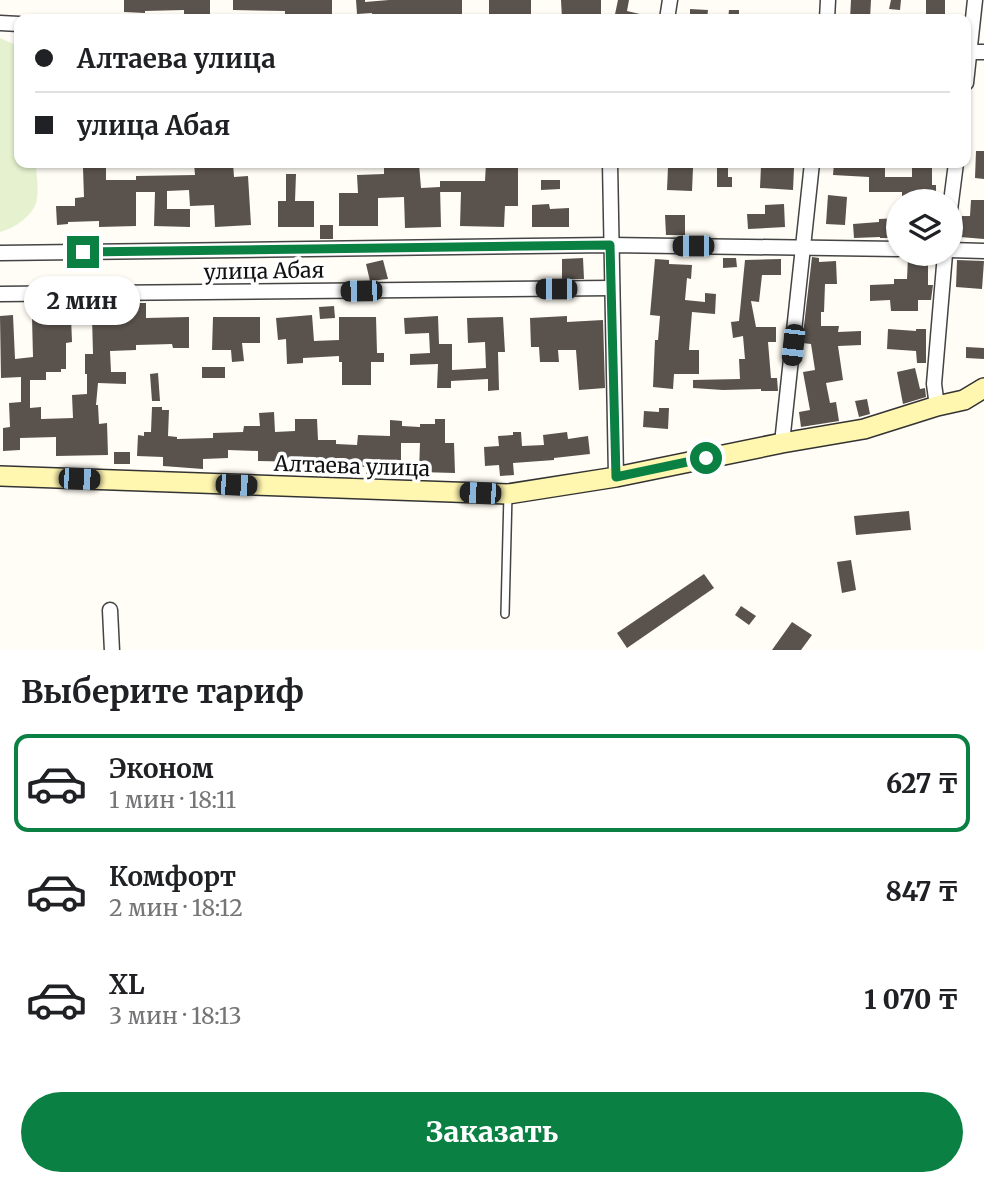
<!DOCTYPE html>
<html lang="ru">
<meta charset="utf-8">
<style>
body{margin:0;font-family:Merriweather,serif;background:#f6f6f6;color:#202124;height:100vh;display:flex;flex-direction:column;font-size:26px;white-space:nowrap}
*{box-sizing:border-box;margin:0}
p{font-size:23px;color:#757577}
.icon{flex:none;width:38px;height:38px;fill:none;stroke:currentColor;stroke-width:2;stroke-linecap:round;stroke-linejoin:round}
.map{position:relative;height:650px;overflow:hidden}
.drawer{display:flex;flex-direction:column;background:#fff;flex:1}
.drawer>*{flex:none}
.top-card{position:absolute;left:14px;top:14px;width:957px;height:154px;border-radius:14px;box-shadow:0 2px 5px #0004;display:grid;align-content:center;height:154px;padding:0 21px;background:#fff}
.fabs{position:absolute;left:886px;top:189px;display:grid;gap:14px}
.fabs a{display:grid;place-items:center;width:77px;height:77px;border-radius:50%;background:#fff;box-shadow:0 2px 5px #0004;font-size:35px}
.end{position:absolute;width:32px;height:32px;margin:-16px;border:9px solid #0b8043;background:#fff;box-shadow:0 0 0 4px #fff}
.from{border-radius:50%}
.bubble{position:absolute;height:49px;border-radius:24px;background:#fff;box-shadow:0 2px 5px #0004;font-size:23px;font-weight:800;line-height:49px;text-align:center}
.car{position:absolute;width:21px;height:42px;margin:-21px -10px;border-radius:9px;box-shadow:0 0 5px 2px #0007;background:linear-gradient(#222 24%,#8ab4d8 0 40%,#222 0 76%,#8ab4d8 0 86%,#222 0)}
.top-card b{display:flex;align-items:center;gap:24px;height:66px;font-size:26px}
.top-card b+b{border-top:2px solid #e0e0e0}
.top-card i{width:18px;height:18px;background:#202124}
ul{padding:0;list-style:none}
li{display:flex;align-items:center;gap:21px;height:98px;margin:0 14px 10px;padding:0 7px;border:4px solid transparent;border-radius:14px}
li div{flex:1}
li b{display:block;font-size:26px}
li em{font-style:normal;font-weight:800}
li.selected{border-color:#0b8043}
li>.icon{width:63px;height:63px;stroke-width:1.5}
h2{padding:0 21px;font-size:32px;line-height:84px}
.button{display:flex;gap:14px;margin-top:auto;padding:14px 21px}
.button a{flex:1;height:80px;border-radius:42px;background:#0b8043;color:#fff;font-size:28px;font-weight:800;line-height:80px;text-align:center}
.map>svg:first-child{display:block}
.pitch{fill:#e6f2cf}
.building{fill:#5a524d}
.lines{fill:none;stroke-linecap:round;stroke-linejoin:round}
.service-casing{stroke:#444;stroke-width:10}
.minor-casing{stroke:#444;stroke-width:17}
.secondary-casing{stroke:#333;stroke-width:22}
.service{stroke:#fff;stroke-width:7}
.minor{stroke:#fff;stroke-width:14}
.secondary{stroke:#fff6b0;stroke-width:19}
.route{stroke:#0b8043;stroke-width:9}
.labels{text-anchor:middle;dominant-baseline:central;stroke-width:7;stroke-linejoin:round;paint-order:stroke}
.street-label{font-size:21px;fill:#111;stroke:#fff}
</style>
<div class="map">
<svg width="984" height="651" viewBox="0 0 984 651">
<rect width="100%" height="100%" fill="#fffdf5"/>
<!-- pitch -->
<path class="pitch" d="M0,38L18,46L19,48V163H36C36,174 39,187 37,198C36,214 14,229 0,232Z"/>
<!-- building -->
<g class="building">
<polygon points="124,0 210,0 210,18 184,17 184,10 145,11 145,13 124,12"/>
<polygon points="233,0 332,0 332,14 285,15 285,11 233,10"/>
<polygon points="356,0 365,0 365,2 389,0 462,0 462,14 441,14 441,19 431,19 431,15 410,16 410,19 373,19 372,13 357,14"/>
<polygon points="489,0 531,0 531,18 489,17"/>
<polygon points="561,0 601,0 601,17 562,19"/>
<polygon points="618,0 629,0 627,11 644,15 643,19 614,19"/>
<polygon points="851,0 871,0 870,19 850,19"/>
<polygon points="891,0 901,0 900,10 889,9"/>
<rect x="926" y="0" width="19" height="18"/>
<polygon points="690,9 708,10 707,19 690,19"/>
<polygon points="729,10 739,10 739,19 728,19"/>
<polygon points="976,151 984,151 984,179 975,178"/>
<polygon points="194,163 233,163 234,177 248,176 251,225 215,227 214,205 190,206 189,190 167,191 167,209 190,209 190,227 154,226 155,192 136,192 136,226 99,227 99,221 68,222 68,224 57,225 56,206 75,206 75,198 84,197 83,168 106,168 106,180 136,180 136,176 195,175"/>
<polygon points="486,163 518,163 518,206 505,206 504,227 460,226 461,192 440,192 440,181 485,181"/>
<polygon points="717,163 728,163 728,177 732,177 732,187 717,187"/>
<polygon points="834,163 885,163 885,177 912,177 912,163 932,163 932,185 936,185 936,201 902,201 902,192 869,192 869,177 833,175"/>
<polygon points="419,164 421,188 440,187 441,227 405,228 404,197 378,198 378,226 339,226 339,193 358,193 357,175 384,174 384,167"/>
<polygon points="761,166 794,168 793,190 760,188"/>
<polygon points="668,167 693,168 692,191 667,190"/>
<polygon points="286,174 296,174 295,201 314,201 314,227 278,227 278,201 286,201"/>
<polygon points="541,180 560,180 560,189 541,190"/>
<polygon points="828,195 847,197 845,225 826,224"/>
<polygon points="971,200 984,200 984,239 960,237 962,216 970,216"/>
<polygon points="549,204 550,209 569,208 569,227 532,227 532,205"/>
<polygon points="784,204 785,227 748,229 747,214 765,214 765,205"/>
<polygon points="665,215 685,215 685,235 666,235"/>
<polygon points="898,218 898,238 880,238 880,237 854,238 853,224 879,222 879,219"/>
<rect x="320" y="225" width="13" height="14"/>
<polygon points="812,257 819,258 819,262 836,261 837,284 825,284 824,312 821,312 821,326 839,326 838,332 861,331 861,345 838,346 843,380 826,383 830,403 836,402 839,421 801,427 799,412 810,410 803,372 815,370 811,344 802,343"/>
<polygon points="908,257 928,257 928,285 933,285 931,300 918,300 918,311 891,311 890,300 870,301 870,285 894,284 894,279 907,279"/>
<polygon points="583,258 584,279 562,279 562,259"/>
<polygon points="723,258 736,258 737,267 723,268"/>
<polygon points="655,259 669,260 669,264 692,265 691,279 687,278 685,300 705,302 705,293 716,294 715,314 692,312 689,350 699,350 699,374 674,374 673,389 653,387 655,340 658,340 660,316 650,315"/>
<polygon points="781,259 781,275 762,275 759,302 751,301 756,327 776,327 776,342 768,342 771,378 777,378 778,391 761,391 761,389 723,390 693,388 693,380 740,379 739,359 745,359 743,336 733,338 731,322 739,321 745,260"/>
<polygon points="383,260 388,279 370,281 366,264"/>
<polygon points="957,260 984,261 982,289 956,287"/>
<polygon points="134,303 146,303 146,318 189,317 189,348 173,348 172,344 136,345 136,350 110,351 111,372 126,372 126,384 98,383 96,405 98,405 99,424 107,423 108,455 56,456 56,437 20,438 20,450 3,451 3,428 10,427 9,403 21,402 21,377 1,378 0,316 13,315 15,359 33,357 32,317 71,317 72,342 66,343 66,369 61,369 61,372 46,372 46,380 30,380 30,408 41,407 41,419 73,418 72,395 87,394 87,374 85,374 85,354 93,354 92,317 134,316"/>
<polygon points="334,306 335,318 320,319 319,307"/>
<polygon points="312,315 314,341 339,340 339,317 376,317 377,353 384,353 384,362 371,362 371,385 342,385 342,362 339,362 339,356 303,358 303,363 287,364 286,339 278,340 276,318"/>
<polygon points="438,316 439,344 452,344 452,370 486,368 485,342 468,343 467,318 503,317 505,352 498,352 499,390 488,391 488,379 451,381 451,388 437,388 438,364 410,365 410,354 430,353 429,333 405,334 404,318"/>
<polygon points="567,316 567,322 603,320 605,388 579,390 576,350 558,350 559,362 540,362 539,347 531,347 530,318"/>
<polygon points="213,317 260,317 260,343 242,343 244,361 232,362 231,350 212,350"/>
<polygon points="888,329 916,331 916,329 926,329 926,363 917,363 916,351 887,349"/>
<polygon points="966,347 984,348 984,359 966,358"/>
<rect x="202" y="367" width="23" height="11"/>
<polygon points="915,368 920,389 925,388 926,397 903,404 897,372"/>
<polygon points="158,373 160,401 152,401 150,374"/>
<polygon points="867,399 870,414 859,417 855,401"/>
<polygon points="152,407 162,407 162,410 169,410 168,436 177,437 177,439 213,438 213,433 243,432 244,426 260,426 259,413 274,412 275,432 295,431 295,419 317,419 318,440 336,440 336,444 357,445 358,435 390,436 390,420 402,421 402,426 420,427 420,424 435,424 435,419 445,419 445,443 454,443 455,473 419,472 420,443 401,443 401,471 375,470 375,476 366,475 366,467 347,466 347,464 321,464 321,469 307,469 307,462 258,461 258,451 228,450 228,458 203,459 203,469 163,466 163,457 137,456 138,435 144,436 144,432 151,432"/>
<polygon points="659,408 669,408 668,429 643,427 644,411 659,412"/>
<polygon points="513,432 521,432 522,446 544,445 543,435 567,432 568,439 588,436 590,454 554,458 554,460 513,463 514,475 500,476 499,465 485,466 484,447 499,446 498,436 513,435"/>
<rect x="114" y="452" width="16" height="12"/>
<polygon points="909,511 911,530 856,535 854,516"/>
<polygon points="851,560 856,590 842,593 837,562"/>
<polygon points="704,574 714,588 627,648 617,633"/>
<polygon points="741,606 756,616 749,625 735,615"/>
<polygon points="792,622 812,635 801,650 772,650"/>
</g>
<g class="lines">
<!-- service casing -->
<g class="service-casing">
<polyline id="service" points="505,614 508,494"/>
</g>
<!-- minor casing -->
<g class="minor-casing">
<g id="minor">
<polyline points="667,19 670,0"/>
<polyline points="827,19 828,0"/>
<polyline points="0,23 19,24"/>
<polyline points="966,52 984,52"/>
<polyline points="966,83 975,0"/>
<polyline points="610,163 616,477"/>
<polyline points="950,210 956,163"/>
<polyline points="950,250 984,251"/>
<polyline points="0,253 610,245 898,249"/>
<polyline points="0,294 612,288"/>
<polyline points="937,406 934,384 945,254"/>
<polyline points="782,443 812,163"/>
<polyline points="110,610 112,651"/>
</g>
</g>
<!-- secondary casing -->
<g class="secondary-casing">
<polyline id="secondary" points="0,476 508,494 616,477 782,443 864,429 937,406 964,400 984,388"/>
</g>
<!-- service -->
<use href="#service" class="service"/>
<!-- minor -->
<use href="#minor" class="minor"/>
<!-- secondary -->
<use href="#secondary" class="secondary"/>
</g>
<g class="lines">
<!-- route -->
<polyline class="route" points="83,252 610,245 616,477 706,458"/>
</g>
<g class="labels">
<!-- street labels -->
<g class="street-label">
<text transform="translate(264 271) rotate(-1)">улица Абая</text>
<text transform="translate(352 466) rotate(2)">Алтаева улица</text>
</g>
</g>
</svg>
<div class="fabs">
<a><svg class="icon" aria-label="layers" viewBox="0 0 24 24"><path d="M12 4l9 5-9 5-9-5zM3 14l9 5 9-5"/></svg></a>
</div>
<i class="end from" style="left:706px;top:458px"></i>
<i class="end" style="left:83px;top:252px"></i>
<div class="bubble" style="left:24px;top:276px;width:116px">2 мин</div>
<i class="car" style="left:693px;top:246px;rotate:270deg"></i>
<i class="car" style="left:556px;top:289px;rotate:270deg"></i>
<i class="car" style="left:361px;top:291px;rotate:269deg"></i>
<i class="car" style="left:793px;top:345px;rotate:186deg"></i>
<i class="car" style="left:79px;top:479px;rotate:92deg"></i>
<i class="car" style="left:236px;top:485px;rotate:92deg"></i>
<i class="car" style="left:480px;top:493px;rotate:272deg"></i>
<div class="top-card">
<b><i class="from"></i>Алтаева улица</b>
<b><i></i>улица Абая</b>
</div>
</div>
<section class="drawer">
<h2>Выберите тариф</h2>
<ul>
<li class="selected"><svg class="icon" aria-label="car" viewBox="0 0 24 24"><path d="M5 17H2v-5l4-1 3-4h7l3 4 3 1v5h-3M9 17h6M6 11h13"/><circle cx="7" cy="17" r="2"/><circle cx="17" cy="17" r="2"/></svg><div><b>Эконом</b><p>1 мин · 18:11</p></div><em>627 ₸</em></li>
<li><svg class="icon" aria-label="car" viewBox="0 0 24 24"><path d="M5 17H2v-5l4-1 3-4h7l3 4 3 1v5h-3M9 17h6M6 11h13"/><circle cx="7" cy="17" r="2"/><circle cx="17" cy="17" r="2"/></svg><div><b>Комфорт</b><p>2 мин · 18:12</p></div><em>847 ₸</em></li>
<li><svg class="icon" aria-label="car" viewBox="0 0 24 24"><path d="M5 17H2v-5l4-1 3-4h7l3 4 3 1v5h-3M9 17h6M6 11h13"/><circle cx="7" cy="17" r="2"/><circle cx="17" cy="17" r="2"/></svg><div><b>XL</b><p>3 мин · 18:13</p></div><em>1 070 ₸</em></li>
</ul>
<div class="button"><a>Заказать</a></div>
</section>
